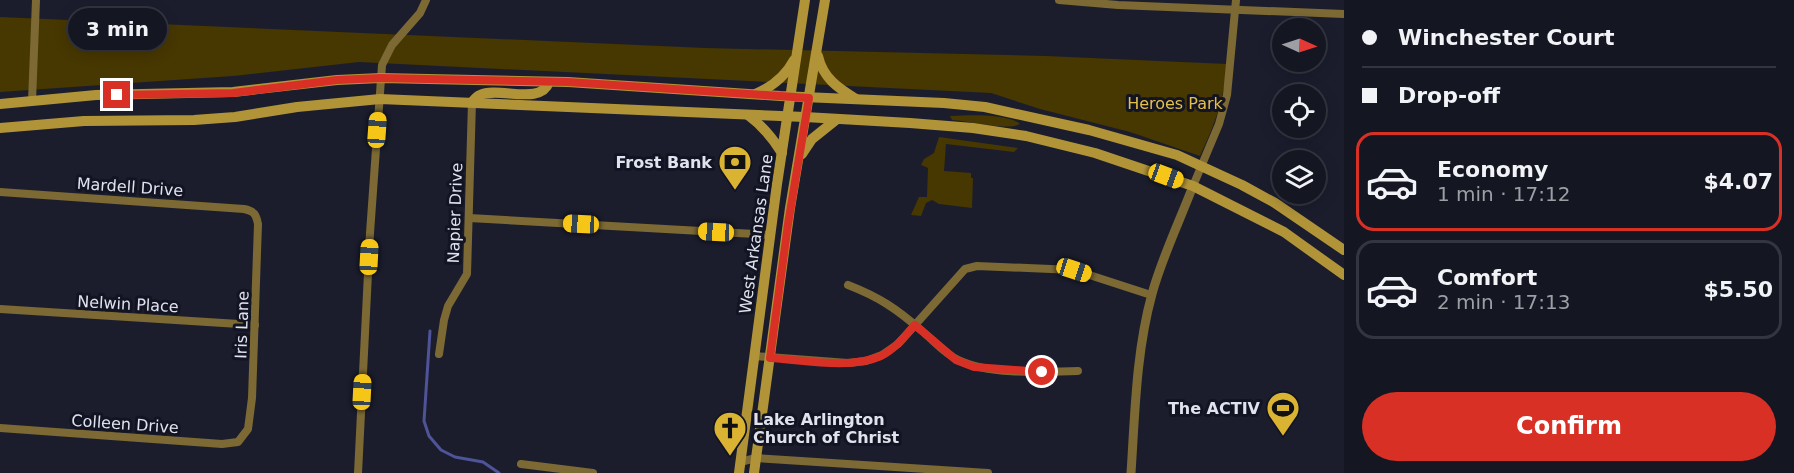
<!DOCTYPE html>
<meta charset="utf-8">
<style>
body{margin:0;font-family:"DejaVu Sans",sans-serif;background:#21232f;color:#f1f3f6;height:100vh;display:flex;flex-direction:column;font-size:22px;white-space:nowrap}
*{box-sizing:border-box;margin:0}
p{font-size:20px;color:#9d9fa5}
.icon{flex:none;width:33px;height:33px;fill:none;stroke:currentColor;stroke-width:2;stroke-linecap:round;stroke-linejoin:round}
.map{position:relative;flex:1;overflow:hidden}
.drawer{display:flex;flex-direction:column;background:#141622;width:450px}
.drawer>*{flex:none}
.hud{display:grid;align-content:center;height:132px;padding:0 18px;background:#141622}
.needle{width:39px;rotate:93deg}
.buttons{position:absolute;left:1272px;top:18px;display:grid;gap:12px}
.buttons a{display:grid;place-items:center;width:54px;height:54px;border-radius:50%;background:#141622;box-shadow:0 3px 15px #0003,0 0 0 2px #333540;font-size:30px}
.end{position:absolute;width:27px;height:27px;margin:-14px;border:8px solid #d93025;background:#fff;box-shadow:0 0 0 3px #fff}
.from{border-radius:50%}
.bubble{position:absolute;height:42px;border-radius:21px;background:#141622;box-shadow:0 3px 15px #0003,0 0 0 2px #333540;font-size:20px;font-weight:800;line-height:42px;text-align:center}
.car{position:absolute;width:18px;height:36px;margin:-18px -9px;border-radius:8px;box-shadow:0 0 4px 2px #0007;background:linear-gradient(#f5c518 24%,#345 0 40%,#f5c518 0 76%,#345 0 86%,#f5c518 0)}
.hud b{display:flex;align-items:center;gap:21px;height:57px;font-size:22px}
.hud b+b{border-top:2px solid #333540}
.hud i{width:15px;height:15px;background:#f1f3f6}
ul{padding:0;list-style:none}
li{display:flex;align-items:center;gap:18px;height:99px;margin:0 12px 9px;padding:0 6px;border:3px solid #333540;border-radius:18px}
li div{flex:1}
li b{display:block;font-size:22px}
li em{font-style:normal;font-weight:800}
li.active{border-color:#d93025}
li>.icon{width:54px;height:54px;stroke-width:1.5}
.button{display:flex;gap:12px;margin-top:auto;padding:12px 18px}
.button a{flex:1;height:69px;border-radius:36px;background:#d93025;color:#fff;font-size:24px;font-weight:800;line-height:69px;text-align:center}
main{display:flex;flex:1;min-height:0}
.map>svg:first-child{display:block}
.green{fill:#473701}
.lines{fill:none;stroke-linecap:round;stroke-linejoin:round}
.stream{stroke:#4e5497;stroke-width:3}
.minor{stroke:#7c6934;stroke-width:8}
.tertiary{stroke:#7c6934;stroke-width:9}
.secondary{stroke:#b29438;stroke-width:10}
.route{stroke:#d93025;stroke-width:8}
.labels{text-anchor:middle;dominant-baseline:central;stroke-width:6;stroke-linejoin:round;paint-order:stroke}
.park-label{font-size:16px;fill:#e4bf4a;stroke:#121423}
.poi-label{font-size:16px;font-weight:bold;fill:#e0e2ed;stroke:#121423;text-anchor:end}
.street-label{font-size:16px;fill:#e0e2ed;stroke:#121423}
</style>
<main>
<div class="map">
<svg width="1344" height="473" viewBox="0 0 1344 473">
<rect width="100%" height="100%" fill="#1b1d2d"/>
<!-- green -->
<g class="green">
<path d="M0,17L705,48L1046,56L1227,64C1224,100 1215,124 1200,156L1130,132L1040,109L991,93L359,62L233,76L0,92Z"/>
<path d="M950,116C966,115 1008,113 1020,124C1007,131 968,121 952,120Z"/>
<polygon points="939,137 1018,148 1014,152 946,144 944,171 971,173 971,178 973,178 972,208 939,204 932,200 926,203 921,216 911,215 919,197 927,197 928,168 921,165 924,159 934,153"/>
</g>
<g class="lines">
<!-- stream -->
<polyline class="stream" points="430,331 424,421 429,436 441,450 455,457 483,462 499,473"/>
<!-- minor -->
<g class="minor">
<polyline points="1059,0 1118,5 1344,14"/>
<polyline points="32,101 36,0"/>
<polyline points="1193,186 1219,124 1227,95 1236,0"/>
<path d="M0,192L244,209C254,211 256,214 258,224L252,398L248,429L238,442L222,444L0,428"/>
<polyline points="469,218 771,235"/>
<path d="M848,285C879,297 897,309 922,331C933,340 945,354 958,360C989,375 1043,372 1078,371"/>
<polyline points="0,309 255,325"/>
<polyline points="439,354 444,320 448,306 467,274 472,102"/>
<polyline points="755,356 848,363 866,361 882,355 898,344 965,269 977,266 1074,270 1151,295"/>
<polyline points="740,462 756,458 988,473"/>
<polyline points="521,464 593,473"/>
<polyline points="358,473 370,233 382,65 392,45 420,13 426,0"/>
</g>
<!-- tertiary -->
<path class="tertiary" d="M1131,473C1135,413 1136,352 1152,294C1161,260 1180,220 1193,186"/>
<!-- secondary -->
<g class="secondary">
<path d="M818,56C823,78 838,88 856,99"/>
<path d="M755,94C772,87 785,77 794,60"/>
<path d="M472,102C475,99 477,96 480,95C498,86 541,106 549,82"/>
<polyline points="0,104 96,95 233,92 337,80 381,78 568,82 780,96 944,103 985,107 1089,130 1177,155 1242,185 1275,203 1344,250"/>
<path d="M748,115C763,126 772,137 782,153"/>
<polyline points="0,128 84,121 194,120 235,117 297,107 380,99 805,117 910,123 973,128 1026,136 1095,153 1193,186 1284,232 1344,275"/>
<polyline points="802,154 812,139 837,119"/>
<polyline points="739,473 777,184 805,0"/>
<polyline points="754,473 790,208 825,0"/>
</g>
</g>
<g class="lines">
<!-- route -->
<path class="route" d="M117,95L233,93L337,80L381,78L568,82L809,98L788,224L770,358C804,360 849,370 881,356C895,349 905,336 915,325L956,360L974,367L1042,372"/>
</g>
<!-- icons -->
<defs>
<g id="bank-pin" transform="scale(1.725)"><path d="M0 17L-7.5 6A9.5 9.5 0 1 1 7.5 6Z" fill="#dab333" stroke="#121423"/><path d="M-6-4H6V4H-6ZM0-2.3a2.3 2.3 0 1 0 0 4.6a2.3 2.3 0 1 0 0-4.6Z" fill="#111"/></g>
<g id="stadium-pin" transform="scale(1.725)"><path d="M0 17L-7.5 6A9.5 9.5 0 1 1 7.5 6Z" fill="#dab333" stroke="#121423"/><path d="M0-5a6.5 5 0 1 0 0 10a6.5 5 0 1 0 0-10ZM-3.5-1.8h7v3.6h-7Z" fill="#111"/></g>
<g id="church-pin" transform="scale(1.725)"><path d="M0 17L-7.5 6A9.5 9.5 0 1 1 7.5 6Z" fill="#dab333" stroke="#121423"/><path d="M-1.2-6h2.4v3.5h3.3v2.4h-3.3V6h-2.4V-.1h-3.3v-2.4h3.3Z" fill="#111"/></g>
</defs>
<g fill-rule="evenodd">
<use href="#bank-pin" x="735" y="162"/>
<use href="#stadium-pin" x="1283" y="408"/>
<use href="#church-pin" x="730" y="428"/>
</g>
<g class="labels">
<!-- park labels -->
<g class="park-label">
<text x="1175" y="103">Heroes Park</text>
</g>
<!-- poi labels -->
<g class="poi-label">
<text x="712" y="162">Frost Bank</text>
<text x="1260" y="408">The ACTIV</text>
<text x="753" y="419" text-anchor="start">Lake Arlington<tspan x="753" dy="18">Church of Christ</tspan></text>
</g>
<!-- street labels -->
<g class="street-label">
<text transform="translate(130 187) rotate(4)">Mardell Drive</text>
<text transform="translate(455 213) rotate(-88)">Napier Drive</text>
<text transform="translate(756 234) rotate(-82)">West Arkansas Lane</text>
<text transform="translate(128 304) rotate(3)">Nelwin Place</text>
<text transform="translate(242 325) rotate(-88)">Iris Lane</text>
<text transform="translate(125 424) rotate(4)">Colleen Drive</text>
</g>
</g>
</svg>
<div class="buttons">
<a><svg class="needle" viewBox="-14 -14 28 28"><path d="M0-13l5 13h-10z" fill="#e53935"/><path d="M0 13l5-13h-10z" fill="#9d9fa5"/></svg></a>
<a><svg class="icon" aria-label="locate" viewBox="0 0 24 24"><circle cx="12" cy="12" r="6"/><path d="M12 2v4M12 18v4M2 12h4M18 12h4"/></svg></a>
<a><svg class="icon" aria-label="layers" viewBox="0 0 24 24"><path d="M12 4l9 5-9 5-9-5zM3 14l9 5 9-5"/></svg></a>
</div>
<i class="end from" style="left:1042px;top:372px"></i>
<i class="end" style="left:117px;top:95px"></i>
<div class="bubble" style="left:68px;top:8px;width:99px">3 min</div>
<i class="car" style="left:377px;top:130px;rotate:4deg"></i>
<i class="car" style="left:1166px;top:176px;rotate:110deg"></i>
<i class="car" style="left:581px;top:224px;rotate:273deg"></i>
<i class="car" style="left:716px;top:232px;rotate:273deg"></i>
<i class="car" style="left:369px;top:257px;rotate:3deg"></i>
<i class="car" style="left:1074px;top:270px;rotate:108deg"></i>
<i class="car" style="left:362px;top:392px;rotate:3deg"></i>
</div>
<section class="drawer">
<div class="hud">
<b><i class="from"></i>Winchester Court</b>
<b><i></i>Drop-off</b>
</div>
<ul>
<li class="active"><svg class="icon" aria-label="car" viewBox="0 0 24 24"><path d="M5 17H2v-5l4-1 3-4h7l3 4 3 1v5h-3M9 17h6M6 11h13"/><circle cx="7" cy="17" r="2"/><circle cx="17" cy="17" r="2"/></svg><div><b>Economy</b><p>1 min · 17:12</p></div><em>$4.07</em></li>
<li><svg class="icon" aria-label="car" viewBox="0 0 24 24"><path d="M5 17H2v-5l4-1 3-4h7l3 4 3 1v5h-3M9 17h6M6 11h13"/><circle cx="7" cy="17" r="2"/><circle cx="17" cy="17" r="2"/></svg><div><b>Comfort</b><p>2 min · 17:13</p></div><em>$5.50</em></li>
</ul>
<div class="button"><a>Confirm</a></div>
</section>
</main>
